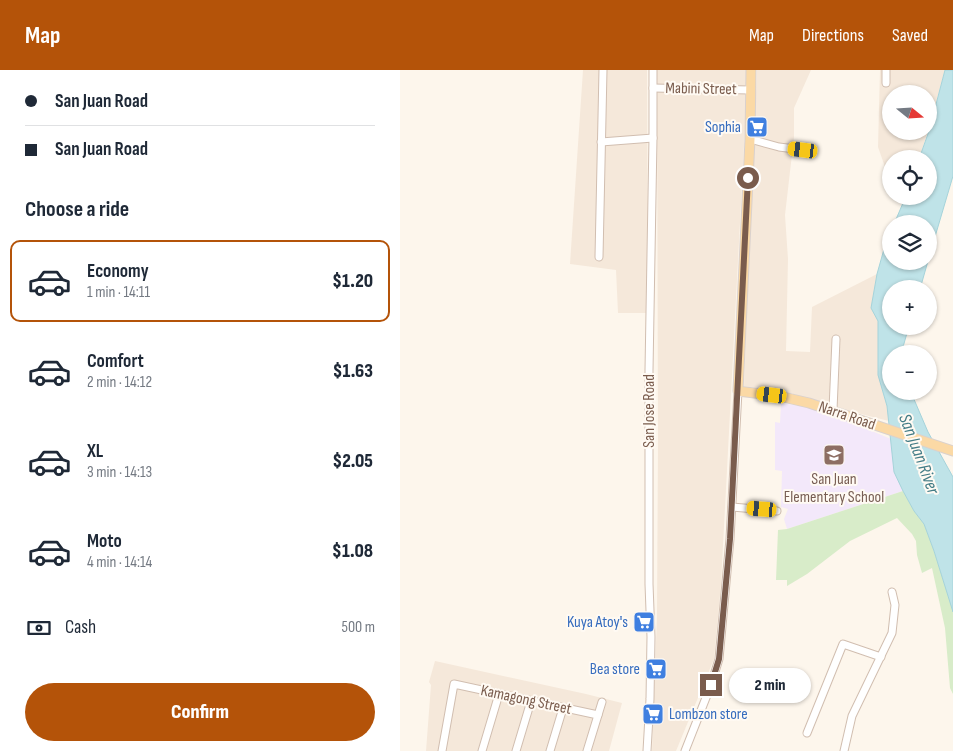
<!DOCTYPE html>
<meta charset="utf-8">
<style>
body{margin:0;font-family:"Sofia Sans Condensed",sans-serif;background:#f6f6f7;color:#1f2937;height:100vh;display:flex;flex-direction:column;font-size:19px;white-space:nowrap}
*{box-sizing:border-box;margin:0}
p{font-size:16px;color:#747a83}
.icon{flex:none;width:28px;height:28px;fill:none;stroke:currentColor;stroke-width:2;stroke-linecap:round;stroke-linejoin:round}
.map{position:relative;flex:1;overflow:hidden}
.sheet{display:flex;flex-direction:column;background:#fff;width:400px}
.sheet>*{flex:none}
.guide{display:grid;align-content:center;height:110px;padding:0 25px;background:#fff}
.needle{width:32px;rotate:108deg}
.buttons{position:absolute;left:482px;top:15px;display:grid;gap:10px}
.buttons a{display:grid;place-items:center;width:55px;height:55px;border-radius:50%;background:#fff;box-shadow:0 1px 4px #0004;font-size:25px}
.end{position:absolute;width:22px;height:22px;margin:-11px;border:6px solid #7a5c4d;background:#fff;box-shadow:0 0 0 2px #fff}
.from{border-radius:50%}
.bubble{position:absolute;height:35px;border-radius:18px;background:#fff;box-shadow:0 1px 4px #0004;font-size:16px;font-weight:800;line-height:35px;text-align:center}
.car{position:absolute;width:15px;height:30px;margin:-15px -8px;border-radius:6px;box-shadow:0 0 4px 1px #0007;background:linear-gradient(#f5c518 24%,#345 0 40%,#f5c518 0 76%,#345 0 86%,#f5c518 0)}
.guide b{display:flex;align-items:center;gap:18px;height:48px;font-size:19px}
.guide b+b{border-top:1px solid #e0e1e3}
.guide i{width:12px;height:12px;background:#1f2937}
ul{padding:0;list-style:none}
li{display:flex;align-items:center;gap:15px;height:82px;margin:0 10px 8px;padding:0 15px;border:2px solid transparent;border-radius:10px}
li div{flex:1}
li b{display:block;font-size:19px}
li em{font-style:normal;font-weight:800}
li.on{border-color:#b45309}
li>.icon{width:45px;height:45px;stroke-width:1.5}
h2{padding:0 25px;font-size:22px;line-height:60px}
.pay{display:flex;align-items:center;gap:12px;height:55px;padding:0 25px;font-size:19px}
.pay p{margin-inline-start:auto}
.cta{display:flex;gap:10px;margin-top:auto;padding:10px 25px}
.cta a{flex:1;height:58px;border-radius:30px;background:#b45309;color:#fff;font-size:20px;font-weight:800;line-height:58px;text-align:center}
header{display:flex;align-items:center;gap:30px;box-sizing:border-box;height:70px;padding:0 25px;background:#b45309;color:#fff}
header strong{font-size:24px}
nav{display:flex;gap:28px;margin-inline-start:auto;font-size:18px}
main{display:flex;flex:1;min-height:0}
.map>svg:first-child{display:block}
.residential{fill:#f5e8da}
.education{fill:#f3e8fa}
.green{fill:#d8ecc9}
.water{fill:#bfe3e8;stroke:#a5d3da}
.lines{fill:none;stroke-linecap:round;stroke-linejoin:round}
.minor-casing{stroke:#d1beb0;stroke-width:9}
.major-casing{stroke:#dad1cd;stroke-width:11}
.minor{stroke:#fff;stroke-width:7}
.major{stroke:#fbd9a5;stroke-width:9}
.route{stroke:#7a5c4d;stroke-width:6}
.labels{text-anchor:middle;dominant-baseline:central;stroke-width:4;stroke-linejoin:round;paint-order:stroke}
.street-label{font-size:16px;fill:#7a5c4d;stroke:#fffaf3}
.shop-label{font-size:16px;fill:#366cbe;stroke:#fffaf3;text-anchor:end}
.education-label{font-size:16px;fill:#785e54;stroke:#fffaf3}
.water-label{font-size:18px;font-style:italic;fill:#437c86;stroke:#fffaf3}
</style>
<header>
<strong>Map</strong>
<nav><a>Map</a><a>Directions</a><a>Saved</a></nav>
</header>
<main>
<section class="sheet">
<div class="guide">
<b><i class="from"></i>San Juan Road</b>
<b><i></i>San Juan Road</b>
</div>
<h2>Choose a ride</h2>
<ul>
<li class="on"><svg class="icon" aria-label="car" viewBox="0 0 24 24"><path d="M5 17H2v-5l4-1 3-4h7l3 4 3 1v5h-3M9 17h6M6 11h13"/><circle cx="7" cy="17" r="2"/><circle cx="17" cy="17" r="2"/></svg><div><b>Economy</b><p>1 min · 14:11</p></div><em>$1.20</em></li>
<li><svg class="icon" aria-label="car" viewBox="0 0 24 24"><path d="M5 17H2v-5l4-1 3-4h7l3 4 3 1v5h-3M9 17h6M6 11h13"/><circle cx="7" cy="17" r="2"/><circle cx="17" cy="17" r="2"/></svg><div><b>Comfort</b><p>2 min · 14:12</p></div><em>$1.63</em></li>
<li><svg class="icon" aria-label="car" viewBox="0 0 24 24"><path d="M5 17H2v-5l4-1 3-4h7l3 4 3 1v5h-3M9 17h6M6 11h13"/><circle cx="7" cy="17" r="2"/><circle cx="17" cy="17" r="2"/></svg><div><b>XL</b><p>3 min · 14:13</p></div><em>$2.05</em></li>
<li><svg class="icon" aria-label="car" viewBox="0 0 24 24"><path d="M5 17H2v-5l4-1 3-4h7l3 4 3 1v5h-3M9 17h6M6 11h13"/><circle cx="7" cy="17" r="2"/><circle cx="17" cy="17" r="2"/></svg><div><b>Moto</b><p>4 min · 14:14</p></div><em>$1.08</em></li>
</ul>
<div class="pay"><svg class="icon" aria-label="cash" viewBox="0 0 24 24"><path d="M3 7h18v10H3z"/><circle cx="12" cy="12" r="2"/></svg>Cash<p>500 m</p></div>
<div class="cta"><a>Confirm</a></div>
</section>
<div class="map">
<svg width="553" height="681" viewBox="0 0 553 681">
<rect width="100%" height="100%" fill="#fdf6ec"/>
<!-- residential -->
<g class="residential">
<polygon points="183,0 247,0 248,243 218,243 216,200 170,194"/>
<polygon points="257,0 348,0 321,514 314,589 276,681 252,681 257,546 258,372"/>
<polygon points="357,0 411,0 394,38 394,67 385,145 388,189 386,281 410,282 412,237 477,204 471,238 478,251 478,305 487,336 489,351 441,339 390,323 344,316"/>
<polygon points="480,0 545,0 529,58 529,24 491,24 491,61 528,61 519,89 491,89 491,101 485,97 478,77"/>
<polygon points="35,591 186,624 222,633 209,681 26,681 31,615 29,612"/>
</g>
<!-- education -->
<polygon class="education" points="381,333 419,339 491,369 494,402 503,421 387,459 384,449 388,439 381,437 382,401 375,400 375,352 380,353"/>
<!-- green -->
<polygon class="green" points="503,421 514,441 524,454 534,481 553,540 553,624 550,618 545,558 532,498 522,503 517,485 516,471 512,464 497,448 450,471 407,504 387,516 387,510 376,510 378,460 387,459"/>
<!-- water -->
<g class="water">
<polygon points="545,0 553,0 553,106 529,187 529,154 494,154 506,126 529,126 529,89 519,89 529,61"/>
<polygon points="491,160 491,191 528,191 520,219 491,219 491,256 509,256 503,277 504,284 491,284 491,321 512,321 513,327 528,362 553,407 553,542 534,481 524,454 514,441 503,421 494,402 487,336 478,305 478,251 471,238 477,204 486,172"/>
</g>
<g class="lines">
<!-- minor casing -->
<g class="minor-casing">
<g id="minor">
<polyline points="486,0 486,13"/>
<polyline points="253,18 350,20"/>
<polyline points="350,69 379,77 403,80"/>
<polyline points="201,72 253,68"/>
<polyline points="199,187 203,0"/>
<polyline points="433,340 436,269"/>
<polyline points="332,437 377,441"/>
<polyline points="407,663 443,574 481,587"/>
<polyline points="42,681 54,614 198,645"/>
<polyline points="82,681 99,624"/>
<polyline points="116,681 131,631"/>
<polyline points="150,681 163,638"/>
<polyline points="187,681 202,632"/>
<polyline points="247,681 250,629 251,567 249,514 249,300 253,68 253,0"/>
<polyline points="285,681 311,615 319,589 330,469 338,321"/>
<polyline points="444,681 452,646 492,563 495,535 492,522"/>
</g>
</g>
<!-- major casing -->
<g class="major-casing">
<polyline id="major" points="351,0 350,69 338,321 379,326 409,333 553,381"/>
</g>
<!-- minor -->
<use href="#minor" class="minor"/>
<!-- major -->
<use href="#major" class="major"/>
</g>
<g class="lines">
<!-- route -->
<polyline class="route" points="311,615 319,589 330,469 348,108"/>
</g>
<!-- icons -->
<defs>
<g id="supermarket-square" transform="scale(1.125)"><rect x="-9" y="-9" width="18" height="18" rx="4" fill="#3f7fe0" stroke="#fffaf3"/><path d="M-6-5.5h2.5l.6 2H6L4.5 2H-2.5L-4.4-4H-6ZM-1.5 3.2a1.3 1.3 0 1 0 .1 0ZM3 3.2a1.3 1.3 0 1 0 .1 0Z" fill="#fff"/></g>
<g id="school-square" transform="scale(1.125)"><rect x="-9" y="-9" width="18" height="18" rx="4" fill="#8d6e63" stroke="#fffaf3"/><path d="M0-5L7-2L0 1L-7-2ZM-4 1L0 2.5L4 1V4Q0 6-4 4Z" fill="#fff"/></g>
</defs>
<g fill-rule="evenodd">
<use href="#supermarket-square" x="357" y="57"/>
<use href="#school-square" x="434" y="385"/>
<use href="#supermarket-square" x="244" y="552"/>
<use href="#supermarket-square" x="256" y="599"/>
<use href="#supermarket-square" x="253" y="644"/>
</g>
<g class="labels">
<!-- street labels -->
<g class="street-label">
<text transform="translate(301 19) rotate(1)">Mabini Street</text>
<text transform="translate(249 341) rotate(-90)">San Jose Road</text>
<text transform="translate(447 346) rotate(19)">Narra Road</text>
<text transform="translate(126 630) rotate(12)">Kamagong Street</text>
</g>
<!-- shop labels -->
<g class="shop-label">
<text x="341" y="57">Sophia</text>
<text x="228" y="552">Kuya Atoy's</text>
<text x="240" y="599">Bea store</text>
<text x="269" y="644" text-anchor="start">Lombzon store</text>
</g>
<!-- education labels -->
<g class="education-label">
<text x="434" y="409">San Juan<tspan x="434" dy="18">Elementary School</tspan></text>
</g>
<!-- water labels -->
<g class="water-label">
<text transform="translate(519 384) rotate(69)">San Juan River</text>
</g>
</g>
</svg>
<div class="buttons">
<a><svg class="needle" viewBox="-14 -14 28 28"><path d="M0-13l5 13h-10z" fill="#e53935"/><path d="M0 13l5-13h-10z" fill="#747a83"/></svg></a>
<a><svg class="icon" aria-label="locate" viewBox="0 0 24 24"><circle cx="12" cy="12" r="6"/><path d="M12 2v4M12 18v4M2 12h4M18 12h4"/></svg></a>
<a><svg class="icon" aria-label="layers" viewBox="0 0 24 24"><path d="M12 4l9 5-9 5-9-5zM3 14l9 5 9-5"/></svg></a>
<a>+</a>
<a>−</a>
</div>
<i class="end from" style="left:348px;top:108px"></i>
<i class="end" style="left:311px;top:615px"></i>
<div class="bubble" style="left:329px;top:598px;width:82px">2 min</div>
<i class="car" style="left:403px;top:80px;rotate:277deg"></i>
<i class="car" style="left:372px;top:325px;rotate:277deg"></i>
<i class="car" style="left:362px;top:439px;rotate:275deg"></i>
</div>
</main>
